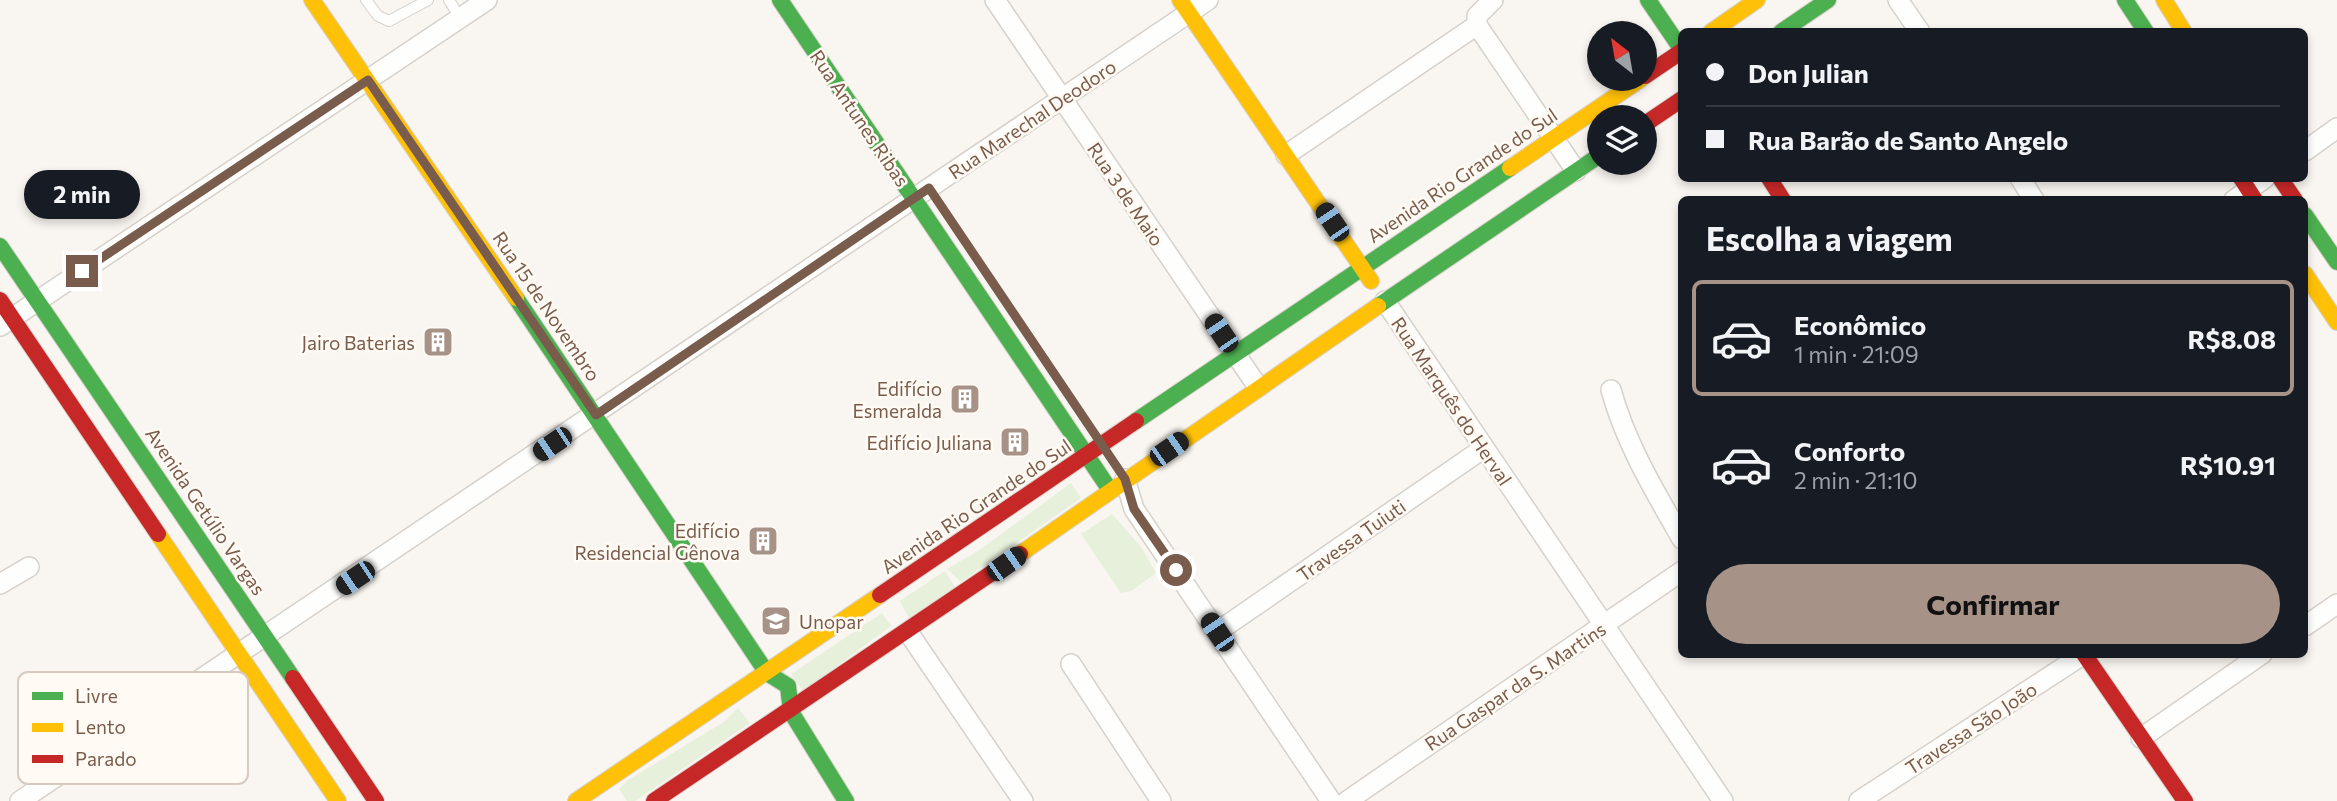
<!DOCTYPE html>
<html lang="pt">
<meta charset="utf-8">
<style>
body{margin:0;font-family:Commissioner,sans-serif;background:#20242c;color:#f1f3f6;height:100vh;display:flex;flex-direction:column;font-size:26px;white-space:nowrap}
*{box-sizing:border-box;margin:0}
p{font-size:23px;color:#9ea1a6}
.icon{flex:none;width:38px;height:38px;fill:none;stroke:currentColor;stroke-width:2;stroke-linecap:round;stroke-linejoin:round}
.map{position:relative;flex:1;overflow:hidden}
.details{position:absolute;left:1678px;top:196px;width:630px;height:462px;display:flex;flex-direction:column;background:#171b24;border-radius:10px;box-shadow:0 4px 10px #0003}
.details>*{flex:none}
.banner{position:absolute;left:1678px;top:28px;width:630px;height:154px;border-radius:10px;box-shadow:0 4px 10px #0003;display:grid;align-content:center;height:154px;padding:0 28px;background:#171b24}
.needle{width:46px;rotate:329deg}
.tools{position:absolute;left:1587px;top:21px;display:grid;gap:14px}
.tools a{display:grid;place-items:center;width:70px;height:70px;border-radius:50%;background:#171b24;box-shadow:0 4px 10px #0003;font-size:35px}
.end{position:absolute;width:32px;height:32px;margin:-16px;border:9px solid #7a5c4d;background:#fff;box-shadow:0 0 0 4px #fff}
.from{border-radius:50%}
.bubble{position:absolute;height:49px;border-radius:24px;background:#171b24;box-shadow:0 4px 10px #0003;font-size:23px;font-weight:700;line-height:49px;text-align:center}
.car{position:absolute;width:21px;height:42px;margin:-21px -10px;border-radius:9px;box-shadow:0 0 5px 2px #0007;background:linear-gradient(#222 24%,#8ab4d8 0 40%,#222 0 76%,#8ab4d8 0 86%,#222 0)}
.banner b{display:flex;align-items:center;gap:24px;height:66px;font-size:26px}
.banner b+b{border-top:2px solid #363941}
.banner i{width:18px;height:18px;background:#f1f3f6}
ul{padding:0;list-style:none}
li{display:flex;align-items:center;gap:21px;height:116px;margin:0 14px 10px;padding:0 14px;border:4px solid transparent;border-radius:10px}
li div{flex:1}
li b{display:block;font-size:26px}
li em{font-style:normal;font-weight:700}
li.selected{border-color:#a69286}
li>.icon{width:63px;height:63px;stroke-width:1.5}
h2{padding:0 28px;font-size:32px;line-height:84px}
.primary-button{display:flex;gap:14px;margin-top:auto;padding:14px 28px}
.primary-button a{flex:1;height:80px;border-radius:42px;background:#a69286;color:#111;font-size:28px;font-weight:700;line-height:80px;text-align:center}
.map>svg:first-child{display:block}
.green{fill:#e7f0db}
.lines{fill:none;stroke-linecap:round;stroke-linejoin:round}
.lane-casing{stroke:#d7d1cb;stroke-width:12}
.street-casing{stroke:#d7d1cb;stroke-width:22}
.fast-casing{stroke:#d9d2cb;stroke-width:18}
.slow-casing{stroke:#d9d2cb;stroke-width:18}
.jam-casing{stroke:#d9d2cb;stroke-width:18}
.lane{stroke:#fefefd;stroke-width:10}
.street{stroke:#fefefd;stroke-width:19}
.fast{stroke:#4caf50;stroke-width:16}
.slow{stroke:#ffc107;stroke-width:16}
.jam{stroke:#c62828;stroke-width:16}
.route{stroke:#7a5c4d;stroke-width:9}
.labels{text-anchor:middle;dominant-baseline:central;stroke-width:5;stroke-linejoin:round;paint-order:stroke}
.street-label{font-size:19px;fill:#7a5c4d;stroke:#fffaf3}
.poi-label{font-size:19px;fill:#7a5c4d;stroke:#fffaf3;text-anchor:end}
.key{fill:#fffaf3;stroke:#d7cbc1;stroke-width:2}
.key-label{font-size:19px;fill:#7a5c4d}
</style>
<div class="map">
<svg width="2337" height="801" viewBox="0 0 2337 801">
<rect width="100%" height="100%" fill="#f9f5f0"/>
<!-- green -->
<g class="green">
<polygon points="1071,483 1081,498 961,582 947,569 981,549"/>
<polygon points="1112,514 1142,548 1156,573 1131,591 1121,593 1081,534"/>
<polygon points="945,571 955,587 909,618 900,601"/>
<polygon points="882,613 891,626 803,691 791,674"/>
<polygon points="738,708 750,723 635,801 627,801 619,789 628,780 724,722"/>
</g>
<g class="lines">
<!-- lane casing -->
<g class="lane-casing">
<g id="lane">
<polyline points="366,0 378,16 389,21 428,0"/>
<polyline points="449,0 460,18"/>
</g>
</g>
<!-- street casing -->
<g class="street-casing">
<g id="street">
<polyline points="995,0 1258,387"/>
<polyline points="1493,0 1477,16 1477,25 1576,171"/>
<polyline points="1898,0 1920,32"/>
<polyline points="2305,151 2337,128"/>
<polyline points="1286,155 1477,25"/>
<polyline points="2020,178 2034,200"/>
<polyline points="2234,200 2265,178"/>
<polyline points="1385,301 1723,801"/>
<polyline points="0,326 487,0"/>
<path d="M1611,390C1626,444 1654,490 1682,539"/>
<polyline points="1125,479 1134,509 1331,801"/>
<polyline points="0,584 29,567"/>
<polyline points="2305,626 2337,604"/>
<polyline points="908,632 1023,801"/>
<polyline points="1217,632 1484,448"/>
<polyline points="1071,664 1161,801"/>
<polyline points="2141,738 2262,654"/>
<polyline points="20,801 1208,0"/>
<polyline points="1347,801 1682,571"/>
<polyline points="1859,801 2084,654"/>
</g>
</g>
<!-- fast casing -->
<g class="fast-casing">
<g id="fast">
<polyline points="780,0 1110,490"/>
<polyline points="1648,0 1682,50"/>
<polyline points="2125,0 2146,32"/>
<polyline points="1781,32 1828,0"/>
<polyline points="2305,215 2337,262"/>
<polyline points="0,246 293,678"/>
<polyline points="516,298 767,673 788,686 791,712 846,801"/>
<polyline points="1378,306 1600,155"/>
<polyline points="1136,421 1510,168"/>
</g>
</g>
<!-- slow casing -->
<g class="slow-casing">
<g id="slow">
<polyline points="312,0 516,298"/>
<polyline points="1180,0 1371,281"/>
<polyline points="2164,0 2184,32"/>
<polyline points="1711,32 1757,0"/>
<polyline points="1510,168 1641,79"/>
<polyline points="2305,274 2337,322"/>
<polyline points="158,534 338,801"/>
<polyline points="1020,554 1378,306"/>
<polyline points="576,801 880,595"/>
</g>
</g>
<!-- jam casing -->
<g class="jam-casing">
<g id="jam">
<polyline points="1645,76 1682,51"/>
<polyline points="1645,124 1682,99"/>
<polyline points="1769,178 1783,200"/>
<polyline points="2241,178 2255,200"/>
<polyline points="2280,178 2295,200"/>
<polyline points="0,300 158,534"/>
<polyline points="880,595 1136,421"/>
<polyline points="2084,654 2185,801"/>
<polyline points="293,678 376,801"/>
<polyline points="654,801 1020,554"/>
</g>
</g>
<!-- lane -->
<use href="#lane" class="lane"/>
<!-- street -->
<use href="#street" class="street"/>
<!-- fast -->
<use href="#fast" class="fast"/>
<!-- slow -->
<use href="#slow" class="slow"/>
<!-- jam -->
<use href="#jam" class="jam"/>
</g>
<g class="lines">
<!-- route -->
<polyline class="route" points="82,271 368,80 596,415 929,188 1125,479 1134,509 1176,570"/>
</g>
<!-- icons -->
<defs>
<g id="building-square" transform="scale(1.575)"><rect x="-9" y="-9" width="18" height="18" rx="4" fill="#a69286" stroke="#fffaf3"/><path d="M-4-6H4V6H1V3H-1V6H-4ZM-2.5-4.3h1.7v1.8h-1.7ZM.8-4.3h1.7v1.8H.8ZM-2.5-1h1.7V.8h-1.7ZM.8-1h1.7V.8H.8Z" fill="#fff"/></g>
<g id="university-square" transform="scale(1.575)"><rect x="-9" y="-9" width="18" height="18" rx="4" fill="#a69286" stroke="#fffaf3"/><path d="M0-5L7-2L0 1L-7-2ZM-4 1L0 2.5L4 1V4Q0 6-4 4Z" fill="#fff"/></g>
</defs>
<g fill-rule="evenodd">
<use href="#building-square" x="438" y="342"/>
<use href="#building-square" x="965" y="399"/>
<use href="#building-square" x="1015" y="442"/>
<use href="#building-square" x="763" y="541"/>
<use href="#university-square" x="776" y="621"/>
</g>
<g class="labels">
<!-- street labels -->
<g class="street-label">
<text transform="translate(860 118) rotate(56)">Rua Antunes Ribas</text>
<text transform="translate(1032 119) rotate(-34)">Rua Marechal Deodoro</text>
<text transform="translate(1462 175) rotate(-34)">Avenida Rio Grande do Sul</text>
<text transform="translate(1126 194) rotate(56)">Rua 3 de Maio</text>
<text transform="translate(547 306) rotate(56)">Rua 15 de Novembro</text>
<text transform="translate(1452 401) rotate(56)">Rua Marquês do Herval</text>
<text transform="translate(976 506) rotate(-34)">Avenida Rio Grande do Sul</text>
<text transform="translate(206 511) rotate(56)">Avenida Getúlio Vargas</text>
<text transform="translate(1351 540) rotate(-35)">Travessa Tuiuti</text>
<text transform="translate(1515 686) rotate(-34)">Rua Gaspar da S. Martins</text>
<text transform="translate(1971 728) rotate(-33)">Travessa São João</text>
</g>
<!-- poi labels -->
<g class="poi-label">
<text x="415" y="342">Jairo Baterias</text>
<text x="942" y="388">Edifício<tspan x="942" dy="22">Esmeralda</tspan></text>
<text x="992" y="442">Edifício Juliana</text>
<text x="740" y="530">Edifício<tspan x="740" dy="22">Residencial Gênova</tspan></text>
<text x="799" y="621" text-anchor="start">Unopar</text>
</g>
</g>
<!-- legend -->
<rect x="18" y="672" width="230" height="112" rx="10" class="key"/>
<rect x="32" y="692" width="31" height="8" fill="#4caf50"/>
<rect x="32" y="723" width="31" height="9" fill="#ffc107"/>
<rect x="32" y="755" width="31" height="8" fill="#c62828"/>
<g class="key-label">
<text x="75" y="703">Livre</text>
<text x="75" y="734">Lento</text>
<text x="75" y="766">Parado</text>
</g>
</svg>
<div class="tools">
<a><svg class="needle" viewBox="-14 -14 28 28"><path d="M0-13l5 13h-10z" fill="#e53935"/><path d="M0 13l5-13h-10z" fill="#9ea1a6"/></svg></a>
<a><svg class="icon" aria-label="layers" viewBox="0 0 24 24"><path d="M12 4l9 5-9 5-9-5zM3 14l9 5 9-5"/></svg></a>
</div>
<i class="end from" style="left:1176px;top:570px"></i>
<i class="end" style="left:82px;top:271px"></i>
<div class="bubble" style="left:24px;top:170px;width:116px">2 min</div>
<i class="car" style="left:1332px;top:222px;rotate:326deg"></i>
<i class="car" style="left:1221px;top:333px;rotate:326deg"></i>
<i class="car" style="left:552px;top:444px;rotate:236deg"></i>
<i class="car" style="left:1169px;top:449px;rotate:55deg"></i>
<i class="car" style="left:1006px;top:564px;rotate:55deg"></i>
<i class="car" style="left:355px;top:578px;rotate:236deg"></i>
<i class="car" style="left:1217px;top:632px;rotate:326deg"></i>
<div class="banner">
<b><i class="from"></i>Don Julian</b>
<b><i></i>Rua Barão de Santo Angelo</b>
</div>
<section class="details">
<h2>Escolha a viagem</h2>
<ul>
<li class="selected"><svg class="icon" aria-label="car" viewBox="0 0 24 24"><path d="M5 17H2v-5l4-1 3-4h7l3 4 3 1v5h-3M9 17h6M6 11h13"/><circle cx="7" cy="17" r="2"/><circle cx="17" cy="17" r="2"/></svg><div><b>Econômico</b><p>1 min · 21:09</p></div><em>R$8.08</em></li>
<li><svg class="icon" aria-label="car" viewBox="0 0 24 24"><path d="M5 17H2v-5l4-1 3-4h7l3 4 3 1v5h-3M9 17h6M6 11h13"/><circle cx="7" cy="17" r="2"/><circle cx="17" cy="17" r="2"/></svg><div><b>Conforto</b><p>2 min · 21:10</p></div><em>R$10.91</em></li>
</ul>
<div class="primary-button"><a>Confirmar</a></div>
</section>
</div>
